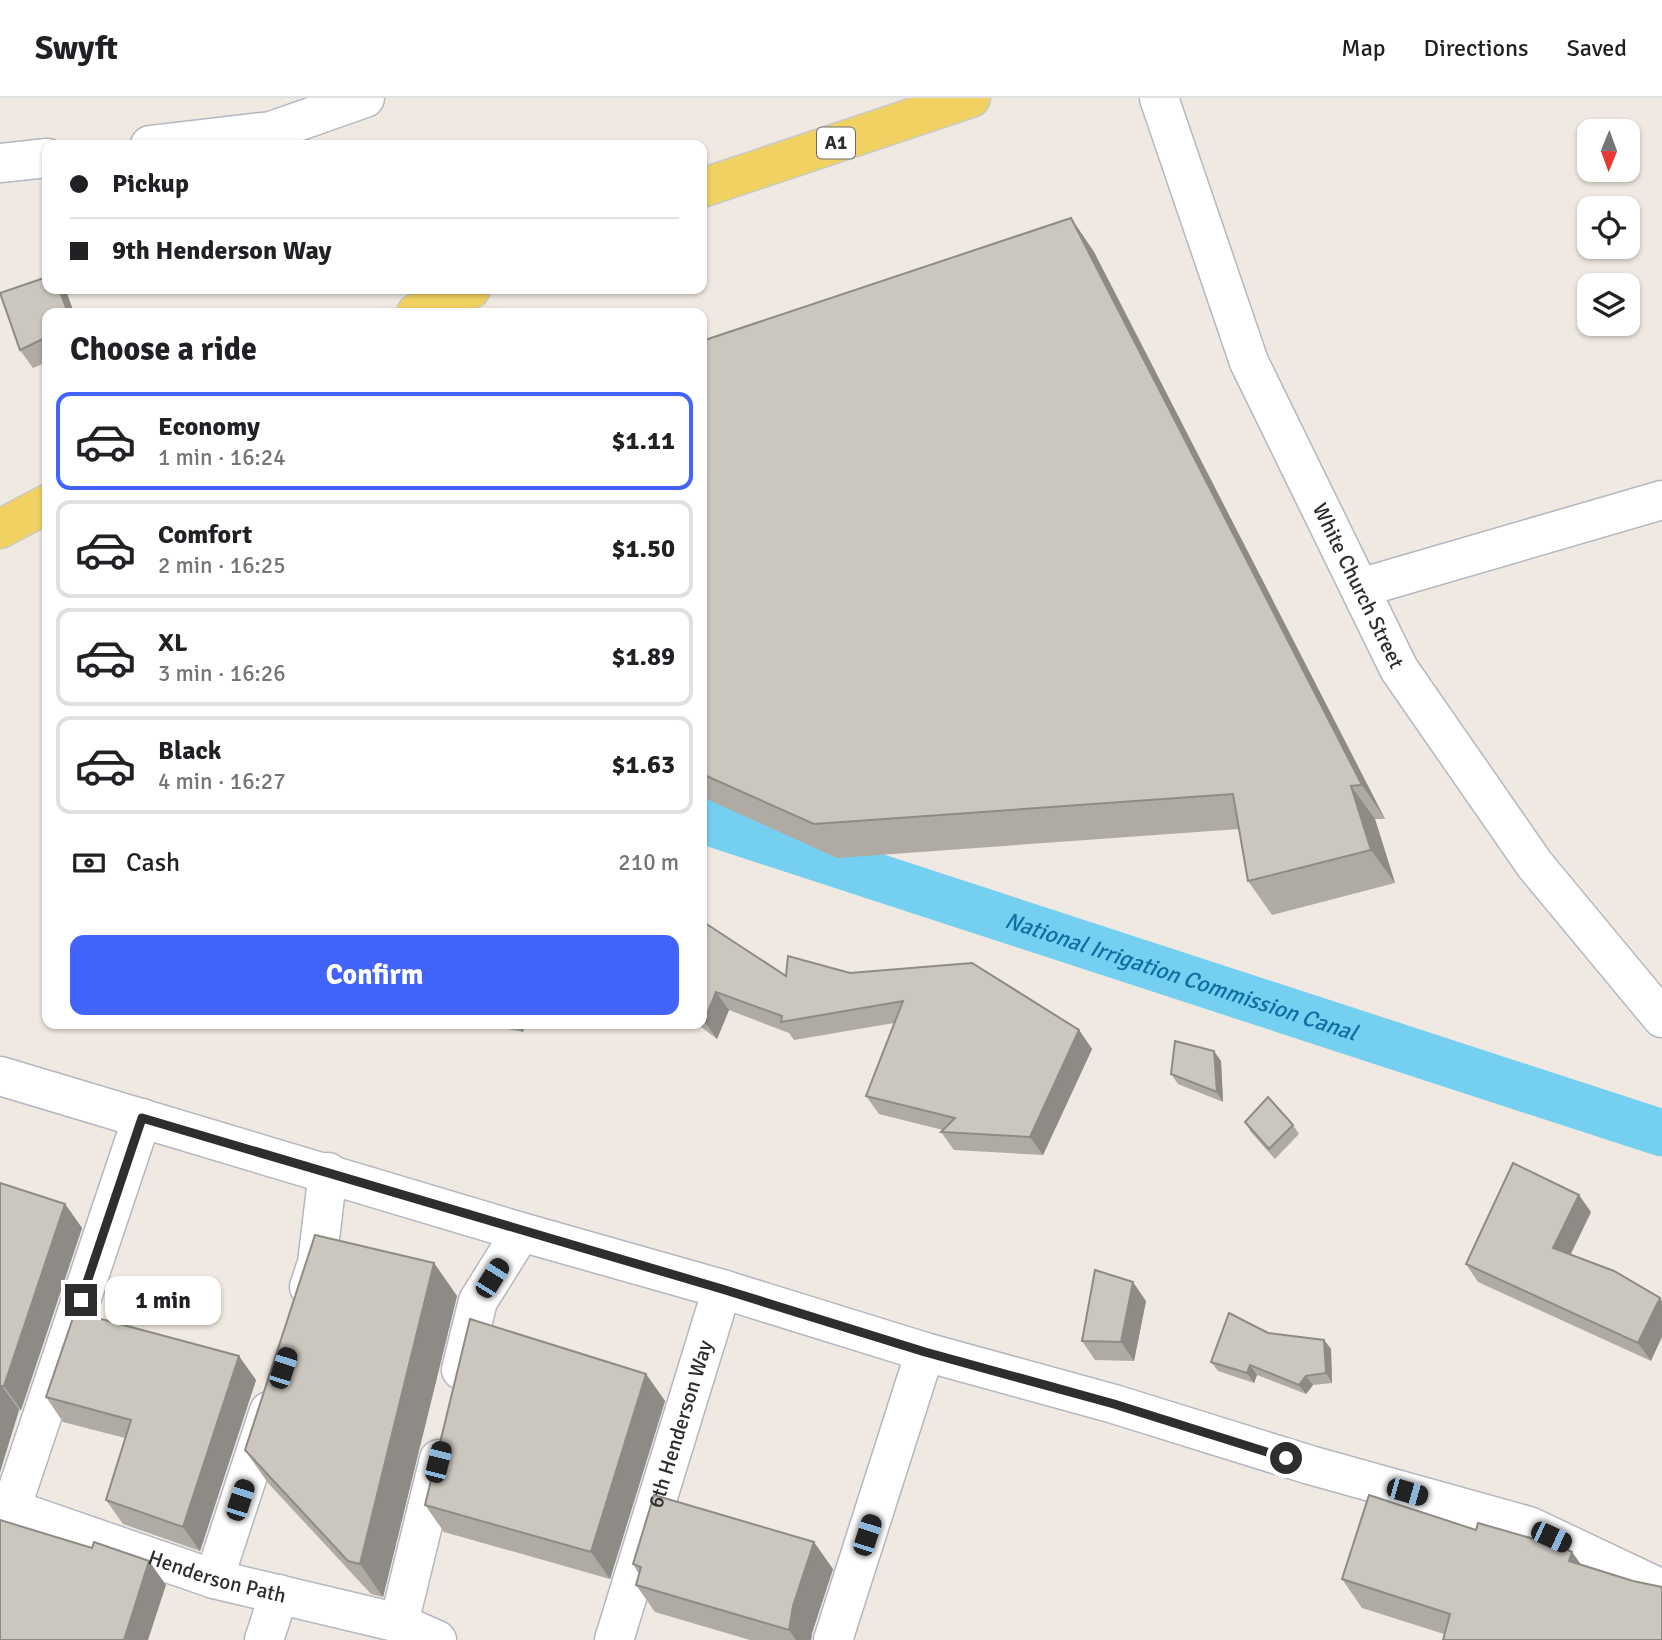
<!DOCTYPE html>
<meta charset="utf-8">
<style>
body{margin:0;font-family:Signika,sans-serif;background:#f2f2f2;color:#202124;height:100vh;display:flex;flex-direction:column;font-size:26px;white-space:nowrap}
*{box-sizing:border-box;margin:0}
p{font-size:23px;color:#757577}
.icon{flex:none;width:38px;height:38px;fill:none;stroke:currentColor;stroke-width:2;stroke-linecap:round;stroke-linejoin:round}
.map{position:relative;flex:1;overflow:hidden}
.drawer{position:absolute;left:42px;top:210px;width:665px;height:721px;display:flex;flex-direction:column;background:#fff;border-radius:14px;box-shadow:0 2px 5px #0004}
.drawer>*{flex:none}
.top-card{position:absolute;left:42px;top:42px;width:665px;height:154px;border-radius:14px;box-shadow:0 2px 5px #0004;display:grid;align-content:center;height:154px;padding:0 28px;background:#fff}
.needle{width:46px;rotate:181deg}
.fabs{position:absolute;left:1577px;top:21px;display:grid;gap:14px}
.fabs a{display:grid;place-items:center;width:63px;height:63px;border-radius:14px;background:#fff;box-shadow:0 2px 5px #0004;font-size:35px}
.end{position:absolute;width:32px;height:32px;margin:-16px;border:9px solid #2e2e2e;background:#fff;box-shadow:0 0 0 4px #fff}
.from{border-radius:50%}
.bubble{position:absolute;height:49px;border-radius:14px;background:#fff;box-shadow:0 2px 5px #0004;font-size:23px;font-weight:700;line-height:49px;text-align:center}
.car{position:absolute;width:21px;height:42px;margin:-21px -10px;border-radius:9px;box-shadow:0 0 5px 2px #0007;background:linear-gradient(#222 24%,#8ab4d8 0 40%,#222 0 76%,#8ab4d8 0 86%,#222 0)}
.top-card b{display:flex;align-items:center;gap:24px;height:66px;font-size:26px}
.top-card b+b{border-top:2px solid #e0e0e0}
.top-card i{width:18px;height:18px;background:#202124}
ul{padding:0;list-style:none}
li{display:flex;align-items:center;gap:21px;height:98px;margin:0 14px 10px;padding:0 14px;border:4px solid #e0e0e0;border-radius:14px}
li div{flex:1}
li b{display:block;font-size:26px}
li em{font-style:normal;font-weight:700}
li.current{border-color:#4264fb}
li>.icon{width:63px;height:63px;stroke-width:1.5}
h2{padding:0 28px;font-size:32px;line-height:84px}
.pay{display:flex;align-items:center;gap:18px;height:77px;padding:0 28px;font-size:26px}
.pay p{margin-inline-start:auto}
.action{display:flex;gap:14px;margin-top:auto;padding:14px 28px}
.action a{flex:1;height:80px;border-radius:14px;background:#4264fb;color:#fff;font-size:28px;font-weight:700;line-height:80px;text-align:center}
header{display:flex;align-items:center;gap:42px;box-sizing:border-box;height:98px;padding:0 35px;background:#fff;border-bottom:2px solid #e0e0e0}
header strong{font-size:33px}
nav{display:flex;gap:38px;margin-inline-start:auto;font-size:24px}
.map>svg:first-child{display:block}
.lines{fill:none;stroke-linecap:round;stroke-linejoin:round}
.canal{stroke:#75cff0;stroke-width:47}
.minor-casing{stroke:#b4b7c1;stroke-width:41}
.major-casing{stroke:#c9c9c9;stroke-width:41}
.minor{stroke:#fff;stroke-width:38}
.major{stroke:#f2d163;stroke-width:38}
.wall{fill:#afaba4}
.shaded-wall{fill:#8e8b86}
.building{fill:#cbc7bf;stroke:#8e8b86;stroke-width:2}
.route{stroke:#2e2e2e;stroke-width:9}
.labels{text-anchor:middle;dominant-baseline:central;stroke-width:7;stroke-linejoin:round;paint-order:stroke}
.shield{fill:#fff;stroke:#6d6d6d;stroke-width:2}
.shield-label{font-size:19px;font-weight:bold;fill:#2e2e2e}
.street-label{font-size:21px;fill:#2e2e2e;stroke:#fff}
.water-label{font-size:23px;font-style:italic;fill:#0d6fa3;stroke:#fff}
</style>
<header>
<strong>Swyft</strong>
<nav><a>Map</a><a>Directions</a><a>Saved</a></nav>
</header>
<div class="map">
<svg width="1662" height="1542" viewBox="0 0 1662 1542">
<rect width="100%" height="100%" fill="#efe9e1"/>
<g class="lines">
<!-- canal -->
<path class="canal" id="s1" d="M702,722L1662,1035"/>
<!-- minor casing -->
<g class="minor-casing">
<g id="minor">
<path id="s2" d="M1159,0L1249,264L1399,571L1535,767L1662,920"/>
<polyline points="150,47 271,33 365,0"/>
<polyline points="0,65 47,60"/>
<polyline points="1360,490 1662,402"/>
<polyline points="0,978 521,1134 722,1191 925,1254 1114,1306 1310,1367 1529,1428 1662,1491"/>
<polyline points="309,1189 317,1165 328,1074"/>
<polyline points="461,1272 478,1203 521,1134"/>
<path id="s3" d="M0,1407L214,1481L399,1525L437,1542"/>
<polyline points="11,1411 142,1020"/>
<polyline points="214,1481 269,1313"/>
<polyline points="399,1525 439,1361"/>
<polyline points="264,1542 279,1496"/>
<path id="s4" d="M614,1542L722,1191"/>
<polyline points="833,1542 925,1254"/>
</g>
</g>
<!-- major casing -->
<g class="major-casing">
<g id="major">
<polyline points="702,90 971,0"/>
<polyline points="416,215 471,191"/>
<polyline points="0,431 47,406"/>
</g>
</g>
<!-- minor -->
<use href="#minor" class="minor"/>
<!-- major -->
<use href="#major" class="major"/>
</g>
<!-- wall -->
<g class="wall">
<polygon points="1071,120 1094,154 1385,721 1375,721 1395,785 1272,817 1248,783 1239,731 837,760 702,699 702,243"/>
<polygon points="47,191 64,191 67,195 47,215 47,264 33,270 20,252"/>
<polygon points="702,823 786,878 850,875 1079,932 1092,951 1043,1057 954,1052 941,1034 943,1032 879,1016 866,998 894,925 794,942 789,935 729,912 717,941 697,926 702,926"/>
<polygon points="483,926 525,926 523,934"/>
<polygon points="1221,963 1223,1004 1178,986 1171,976"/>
<polygon points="1245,1024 1293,1027 1299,1036 1275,1061 1251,1034"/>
<polygon points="0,1085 65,1106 82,1130 21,1312 19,1312 0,1374"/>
<polygon points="1591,1114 1570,1157 1614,1173 1651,1263 1478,1184 1466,1166"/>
<polygon points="434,1165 457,1198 383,1499 371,1496 268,1385 245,1352"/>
<polygon points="1146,1203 1134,1263 1095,1262 1082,1243"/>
<polygon points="1268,1235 1324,1242 1331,1251 1332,1285 1313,1287 1306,1296 1257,1277 1254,1285 1218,1273 1211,1264"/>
<polygon points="646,1276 665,1303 610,1481 444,1434 425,1407"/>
<polygon points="256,1282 200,1453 123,1426 106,1402 125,1340 63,1324 46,1299"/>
<polygon points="1476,1432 1572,1454 1581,1467 1444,1536 1362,1510 1342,1481"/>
<polygon points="633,1466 833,1471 812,1535 811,1542 750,1542 655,1514 636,1487 639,1476"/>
</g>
<!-- shaded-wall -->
<g class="shaded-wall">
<polygon points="1071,120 1094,154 1385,721 1362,687"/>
<polygon points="59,191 64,191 67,195 74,215 68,215"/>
<polygon points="1351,688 1375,721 1395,785 1371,752"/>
<polygon points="716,894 729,912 717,941 704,923"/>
<polygon points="517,926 525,926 523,934"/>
<polygon points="1079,932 1092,951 1043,1057 1030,1039"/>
<polygon points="1214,953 1221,963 1223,1004 1217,994"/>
<polygon points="1579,1097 1591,1114 1565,1168 1553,1150"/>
<polygon points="65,1106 82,1130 21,1312 4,1288"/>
<polygon points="434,1165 457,1198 383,1499 360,1466"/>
<polygon points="1133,1184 1146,1203 1134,1263 1121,1244"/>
<polygon points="1660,1200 1662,1203 1662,1239 1651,1263 1638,1245"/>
<polygon points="1324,1242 1331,1251 1332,1285 1326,1275"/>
<polygon points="239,1258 256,1282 200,1453 183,1429"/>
<polygon points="1250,1267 1257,1277 1254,1285 1247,1275"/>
<polygon points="646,1276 665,1303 610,1481 591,1454"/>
<polygon points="1306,1278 1313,1287 1306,1296 1299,1287"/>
<polygon points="2,1288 19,1312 0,1374 0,1294"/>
<polygon points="814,1444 833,1471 812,1535 811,1542 796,1542 789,1532 793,1508"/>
<polygon points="1572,1454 1592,1482 1569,1463"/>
<polygon points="149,1463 166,1487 148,1542 124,1542"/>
</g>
<!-- building -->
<g class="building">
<polygon points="1071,120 1362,687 1351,688 1371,752 1248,783 1233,696 814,726 702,676 702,243"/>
<polygon points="47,179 47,191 59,191 68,215 47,215 47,239 20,252 0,195"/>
<polygon points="702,823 786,878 788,858 850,875 972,865 1079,932 1030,1039 941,1034 955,1020 866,998 903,903 781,924 782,918 716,894 704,923 702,921"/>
<polygon points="1175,943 1214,953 1217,994 1171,976"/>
<polygon points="1268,999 1293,1027 1269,1051 1245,1024"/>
<polygon points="1513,1065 1579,1097 1553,1150 1614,1173 1660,1200 1638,1245 1466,1166"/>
<polygon points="0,1085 65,1106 4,1288 2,1288 0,1294"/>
<polygon points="315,1137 434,1165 360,1466 348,1463 245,1352"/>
<polygon points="1095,1172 1133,1184 1121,1244 1082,1243"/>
<polygon points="75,1214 239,1258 183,1429 106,1402 131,1322 46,1299"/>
<polygon points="1229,1215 1268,1235 1324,1242 1326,1275 1306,1278 1299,1287 1250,1267 1247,1275 1211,1264"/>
<polygon points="470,1221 646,1276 591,1454 425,1407"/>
<polygon points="654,1397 814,1444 793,1508 789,1532 636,1487 641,1469 633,1466"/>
<polygon points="1369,1397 1476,1432 1478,1425 1562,1449 1572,1454 1569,1463 1633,1483 1662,1489 1662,1542 1443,1542 1450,1516 1342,1481"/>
<polygon points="0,1422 92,1450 94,1444 149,1463 124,1542 0,1542"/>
</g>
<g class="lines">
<!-- route -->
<polyline class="route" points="81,1202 142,1020 722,1191 925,1254 1114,1306 1286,1360"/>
</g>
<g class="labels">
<!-- shield labels -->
<rect class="shield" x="817" y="29.5" width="38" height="31" rx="5"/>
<g class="shield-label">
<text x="836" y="45">A1</text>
</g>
<!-- street labels -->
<g class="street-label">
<text stroke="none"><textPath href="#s2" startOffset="528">White Church Street</textPath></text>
<text stroke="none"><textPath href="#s4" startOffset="226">6th Henderson Way</textPath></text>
<text stroke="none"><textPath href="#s3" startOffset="229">Henderson Path</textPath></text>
</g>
<!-- water labels -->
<g class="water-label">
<text stroke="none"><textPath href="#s1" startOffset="504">National Irrigation Commission Canal</textPath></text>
</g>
</g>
</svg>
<div class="fabs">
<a><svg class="needle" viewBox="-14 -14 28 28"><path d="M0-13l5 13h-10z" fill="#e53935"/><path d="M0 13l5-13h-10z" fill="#757577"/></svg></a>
<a><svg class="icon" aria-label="locate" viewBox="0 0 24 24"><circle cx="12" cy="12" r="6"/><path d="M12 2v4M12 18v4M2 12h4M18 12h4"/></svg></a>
<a><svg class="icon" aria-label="layers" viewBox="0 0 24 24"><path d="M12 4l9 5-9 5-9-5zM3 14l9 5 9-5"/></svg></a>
</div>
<i class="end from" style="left:1286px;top:1360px"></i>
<i class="end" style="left:81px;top:1202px"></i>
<div class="bubble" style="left:105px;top:1178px;width:116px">1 min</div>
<i class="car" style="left:492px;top:1180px;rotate:32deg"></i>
<i class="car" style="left:283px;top:1270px;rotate:18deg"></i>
<i class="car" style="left:438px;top:1364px;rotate:14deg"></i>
<i class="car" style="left:1407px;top:1394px;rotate:106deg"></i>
<i class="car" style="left:240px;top:1402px;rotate:18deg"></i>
<i class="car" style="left:867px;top:1437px;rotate:18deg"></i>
<i class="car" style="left:1551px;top:1439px;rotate:115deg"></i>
<div class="top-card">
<b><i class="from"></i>Pickup</b>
<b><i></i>9th Henderson Way</b>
</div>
<section class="drawer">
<h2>Choose a ride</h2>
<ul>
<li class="current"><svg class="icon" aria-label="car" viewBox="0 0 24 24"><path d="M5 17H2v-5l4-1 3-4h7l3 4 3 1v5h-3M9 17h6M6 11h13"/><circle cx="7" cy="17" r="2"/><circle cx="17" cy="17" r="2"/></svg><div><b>Economy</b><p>1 min · 16:24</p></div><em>$1.11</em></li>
<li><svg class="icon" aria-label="car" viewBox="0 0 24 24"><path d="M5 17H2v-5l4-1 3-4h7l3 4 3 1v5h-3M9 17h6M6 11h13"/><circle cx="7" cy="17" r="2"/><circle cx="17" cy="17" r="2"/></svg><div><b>Comfort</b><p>2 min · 16:25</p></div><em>$1.50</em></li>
<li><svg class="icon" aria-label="car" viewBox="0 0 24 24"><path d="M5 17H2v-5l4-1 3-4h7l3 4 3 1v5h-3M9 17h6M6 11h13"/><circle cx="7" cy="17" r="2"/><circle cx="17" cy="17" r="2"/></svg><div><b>XL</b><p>3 min · 16:26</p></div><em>$1.89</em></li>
<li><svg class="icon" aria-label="car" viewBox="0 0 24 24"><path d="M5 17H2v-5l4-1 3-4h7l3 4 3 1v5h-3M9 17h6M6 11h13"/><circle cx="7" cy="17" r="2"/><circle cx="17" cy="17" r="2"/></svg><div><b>Black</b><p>4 min · 16:27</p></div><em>$1.63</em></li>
</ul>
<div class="pay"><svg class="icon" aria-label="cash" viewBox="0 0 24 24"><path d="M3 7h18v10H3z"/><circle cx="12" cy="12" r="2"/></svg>Cash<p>210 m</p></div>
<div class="action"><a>Confirm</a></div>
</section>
</div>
